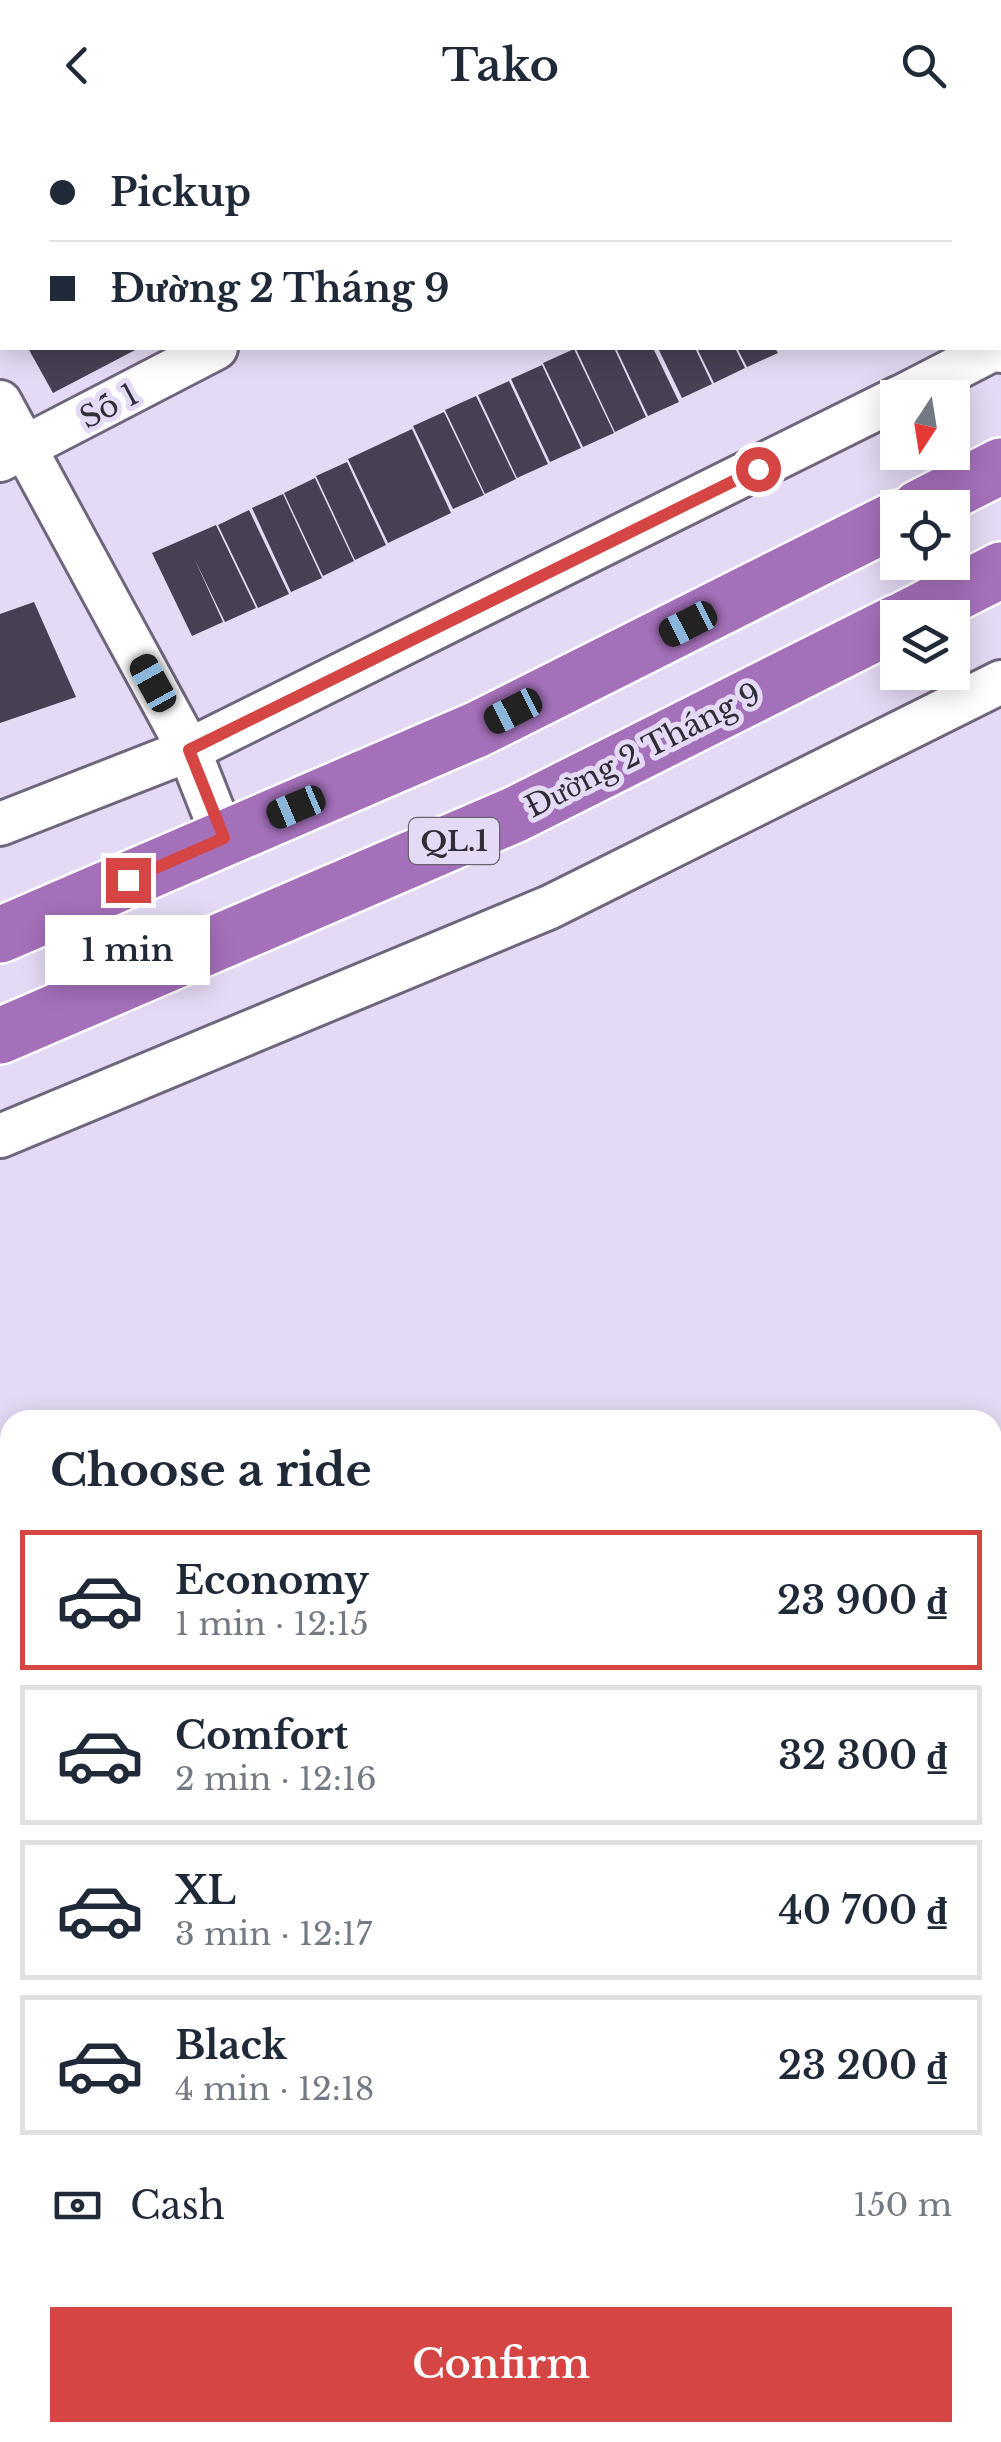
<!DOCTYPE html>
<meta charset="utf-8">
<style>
body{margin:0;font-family:"Libre Baskerville",serif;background:#f2f2f3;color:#1f2937;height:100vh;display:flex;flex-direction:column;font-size:38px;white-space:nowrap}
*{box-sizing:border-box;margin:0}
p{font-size:32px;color:#747a83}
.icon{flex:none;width:55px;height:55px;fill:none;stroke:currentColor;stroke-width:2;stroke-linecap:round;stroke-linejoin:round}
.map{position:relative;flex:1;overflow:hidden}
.drawer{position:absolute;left:0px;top:1280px;width:1002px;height:1032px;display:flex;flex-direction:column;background:#fff;border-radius:30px 30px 0 0;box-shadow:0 5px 25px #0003}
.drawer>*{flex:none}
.guide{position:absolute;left:0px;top:0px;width:1002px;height:220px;box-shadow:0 5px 25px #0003;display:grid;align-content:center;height:220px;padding:0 50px;background:#fff}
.needle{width:65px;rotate:192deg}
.buttons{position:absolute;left:880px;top:250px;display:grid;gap:20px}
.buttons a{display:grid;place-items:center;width:90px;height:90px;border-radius:0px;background:#fff;box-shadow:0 5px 25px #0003;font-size:50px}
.end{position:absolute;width:45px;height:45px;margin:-22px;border:12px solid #d44544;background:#fff;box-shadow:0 0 0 5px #fff}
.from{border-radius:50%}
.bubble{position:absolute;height:70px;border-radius:0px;background:#fff;box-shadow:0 5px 25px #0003;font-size:32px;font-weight:600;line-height:70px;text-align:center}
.car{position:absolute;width:30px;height:60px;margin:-30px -15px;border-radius:12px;box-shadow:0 0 8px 2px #0007;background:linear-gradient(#222 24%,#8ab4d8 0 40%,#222 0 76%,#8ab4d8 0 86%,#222 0)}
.guide b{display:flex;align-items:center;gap:35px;height:95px;font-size:38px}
.guide b+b{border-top:2px solid #e0e1e3}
.guide i{width:25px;height:25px;background:#1f2937}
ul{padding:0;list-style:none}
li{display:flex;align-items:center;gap:30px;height:140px;margin:0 20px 15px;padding:0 30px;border:5px solid #e0e1e3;border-radius:0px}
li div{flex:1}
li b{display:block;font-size:38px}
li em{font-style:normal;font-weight:600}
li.active{border-color:#d44544}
li>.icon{width:90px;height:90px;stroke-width:1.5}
h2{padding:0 50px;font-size:45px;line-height:120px}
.pay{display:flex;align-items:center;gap:25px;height:110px;padding:0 50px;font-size:38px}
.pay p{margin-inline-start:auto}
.action{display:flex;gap:20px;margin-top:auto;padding:20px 50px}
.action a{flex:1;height:115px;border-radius:0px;background:#d44544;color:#fff;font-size:40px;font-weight:600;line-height:115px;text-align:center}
header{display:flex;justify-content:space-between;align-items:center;height:130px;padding:0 50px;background:#fff;font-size:45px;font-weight:600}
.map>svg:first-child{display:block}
.water{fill:#6cb2ba}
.building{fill:#483f54}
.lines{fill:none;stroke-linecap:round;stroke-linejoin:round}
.minor-casing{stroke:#6f657c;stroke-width:48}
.highway-casing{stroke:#fff;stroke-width:60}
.minor{stroke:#fff;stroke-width:42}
.highway{stroke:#a570ba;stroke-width:55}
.route{stroke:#d44544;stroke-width:12}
.labels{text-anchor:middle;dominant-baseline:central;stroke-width:10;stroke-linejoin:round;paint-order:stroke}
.shield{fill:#e5daf5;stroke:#676170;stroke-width:2.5}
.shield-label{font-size:28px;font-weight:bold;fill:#312d37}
.street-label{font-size:30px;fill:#312d37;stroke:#e5daf5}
</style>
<header><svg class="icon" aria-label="back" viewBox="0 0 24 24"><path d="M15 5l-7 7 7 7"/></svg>Tako<svg class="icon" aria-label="search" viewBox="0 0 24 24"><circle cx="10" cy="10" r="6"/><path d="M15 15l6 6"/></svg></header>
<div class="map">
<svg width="1001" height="2312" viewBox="0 0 1001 2312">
<rect width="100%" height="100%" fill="#e5daf5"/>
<!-- water -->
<g class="water">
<polygon points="10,1961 10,2104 0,2104 0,1964"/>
<polygon points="545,2303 713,2303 723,2312 554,2312"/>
</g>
<!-- building -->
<g class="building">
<polygon points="28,218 139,218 53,263"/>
<polygon points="614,218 646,287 615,302 576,219"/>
<polygon points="616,218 653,218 679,272 648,286"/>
<polygon points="658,218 695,218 712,254 682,268"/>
<polygon points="697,218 735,218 745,238 714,253"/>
<polygon points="737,218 775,218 778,223 747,237"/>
<polygon points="574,219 614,303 583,317 543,233"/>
<polygon points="542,235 581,318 550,332 511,249"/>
<polygon points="509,251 548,334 517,348 478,265"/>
<polygon points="476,266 516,349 485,364 445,280"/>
<polygon points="444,282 484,365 453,379 413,296"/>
<polygon points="412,299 451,383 388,413 348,329"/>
<polygon points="347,332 386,415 355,430 316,346"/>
<polygon points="315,348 354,431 323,446 284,363"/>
<polygon points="283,364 322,448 291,462 252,378"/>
<polygon points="249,380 289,464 258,478 218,395"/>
<polygon points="216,395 256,478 225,492 194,428 223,492 192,506 152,423"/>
<polygon points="34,472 76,567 0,593 0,484"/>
</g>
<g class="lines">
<!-- minor casing -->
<g class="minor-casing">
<g id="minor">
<polyline points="199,0 200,2"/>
<polyline points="526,0 528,2"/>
<polyline points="884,0 885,2"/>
<polyline points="613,2 618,0"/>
<polyline points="899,268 992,220 1001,221"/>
<polyline points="0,272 189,620 224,709"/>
<polyline points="0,330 216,218"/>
<polyline points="0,694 189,620 898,268"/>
<polyline points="0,1006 550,777 1001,552"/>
<polyline points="0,1926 10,1923"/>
<polyline points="0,2235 10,2233"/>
<polyline points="405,2302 414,2312"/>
<polyline points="803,2302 810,2312"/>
</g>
</g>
<!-- highway casing -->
<g class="highway-casing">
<g id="highway">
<polyline points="919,378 1001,336"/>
<polyline points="907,488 1001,440"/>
<polyline points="0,805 478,599 898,388"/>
<polyline points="0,906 516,684 898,492"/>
</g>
</g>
<!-- minor -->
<use href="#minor" class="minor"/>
<!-- highway -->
<use href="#highway" class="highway"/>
</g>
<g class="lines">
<!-- route -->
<polyline class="route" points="128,750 224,708 189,620 758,339"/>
</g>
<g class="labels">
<!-- shield labels -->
<rect class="shield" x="409" y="688" width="90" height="46" rx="8"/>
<g class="shield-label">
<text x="454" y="711">QL.1</text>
</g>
<!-- street labels -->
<g class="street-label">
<text transform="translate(109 276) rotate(-28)">Số 1</text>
<text transform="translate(643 620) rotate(-27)">Đường 2 Tháng 9</text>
</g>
</g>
</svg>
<div class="buttons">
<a><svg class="needle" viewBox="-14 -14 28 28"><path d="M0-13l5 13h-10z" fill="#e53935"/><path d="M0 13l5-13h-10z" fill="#747a83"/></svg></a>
<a><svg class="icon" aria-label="locate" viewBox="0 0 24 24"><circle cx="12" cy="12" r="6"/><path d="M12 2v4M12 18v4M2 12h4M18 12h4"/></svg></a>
<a><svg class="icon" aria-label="layers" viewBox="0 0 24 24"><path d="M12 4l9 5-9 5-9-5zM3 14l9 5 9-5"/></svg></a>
</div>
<i class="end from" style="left:758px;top:339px"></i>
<i class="end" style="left:128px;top:750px"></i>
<div class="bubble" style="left:45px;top:785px;width:165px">1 min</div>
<i class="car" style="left:688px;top:494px;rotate:243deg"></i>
<i class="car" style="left:153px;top:553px;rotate:331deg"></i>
<i class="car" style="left:513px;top:581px;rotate:243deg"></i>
<i class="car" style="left:296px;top:677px;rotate:247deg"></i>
<div class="guide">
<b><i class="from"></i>Pickup</b>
<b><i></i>Đường 2 Tháng 9</b>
</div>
<section class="drawer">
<h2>Choose a ride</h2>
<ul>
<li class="active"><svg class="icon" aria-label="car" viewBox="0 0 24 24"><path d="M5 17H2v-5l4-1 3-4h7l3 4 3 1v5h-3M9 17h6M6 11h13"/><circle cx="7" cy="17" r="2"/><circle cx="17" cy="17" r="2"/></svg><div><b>Economy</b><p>1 min · 12:15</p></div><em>23 900 ₫</em></li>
<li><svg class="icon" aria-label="car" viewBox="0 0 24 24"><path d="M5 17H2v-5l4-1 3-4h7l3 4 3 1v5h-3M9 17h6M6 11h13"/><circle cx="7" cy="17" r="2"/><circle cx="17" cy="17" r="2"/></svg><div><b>Comfort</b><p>2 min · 12:16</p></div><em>32 300 ₫</em></li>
<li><svg class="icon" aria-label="car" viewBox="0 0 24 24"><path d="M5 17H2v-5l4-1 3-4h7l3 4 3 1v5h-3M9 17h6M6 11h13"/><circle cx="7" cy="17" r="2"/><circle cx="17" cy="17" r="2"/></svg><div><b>XL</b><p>3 min · 12:17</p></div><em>40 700 ₫</em></li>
<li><svg class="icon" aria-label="car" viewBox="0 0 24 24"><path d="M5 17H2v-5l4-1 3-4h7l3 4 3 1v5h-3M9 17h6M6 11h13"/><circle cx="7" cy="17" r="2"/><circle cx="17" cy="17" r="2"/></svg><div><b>Black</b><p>4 min · 12:18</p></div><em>23 200 ₫</em></li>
</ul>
<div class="pay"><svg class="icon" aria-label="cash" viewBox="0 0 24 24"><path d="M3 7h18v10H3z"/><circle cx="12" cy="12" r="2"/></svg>Cash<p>150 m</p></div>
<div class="action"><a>Confirm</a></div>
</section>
</div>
